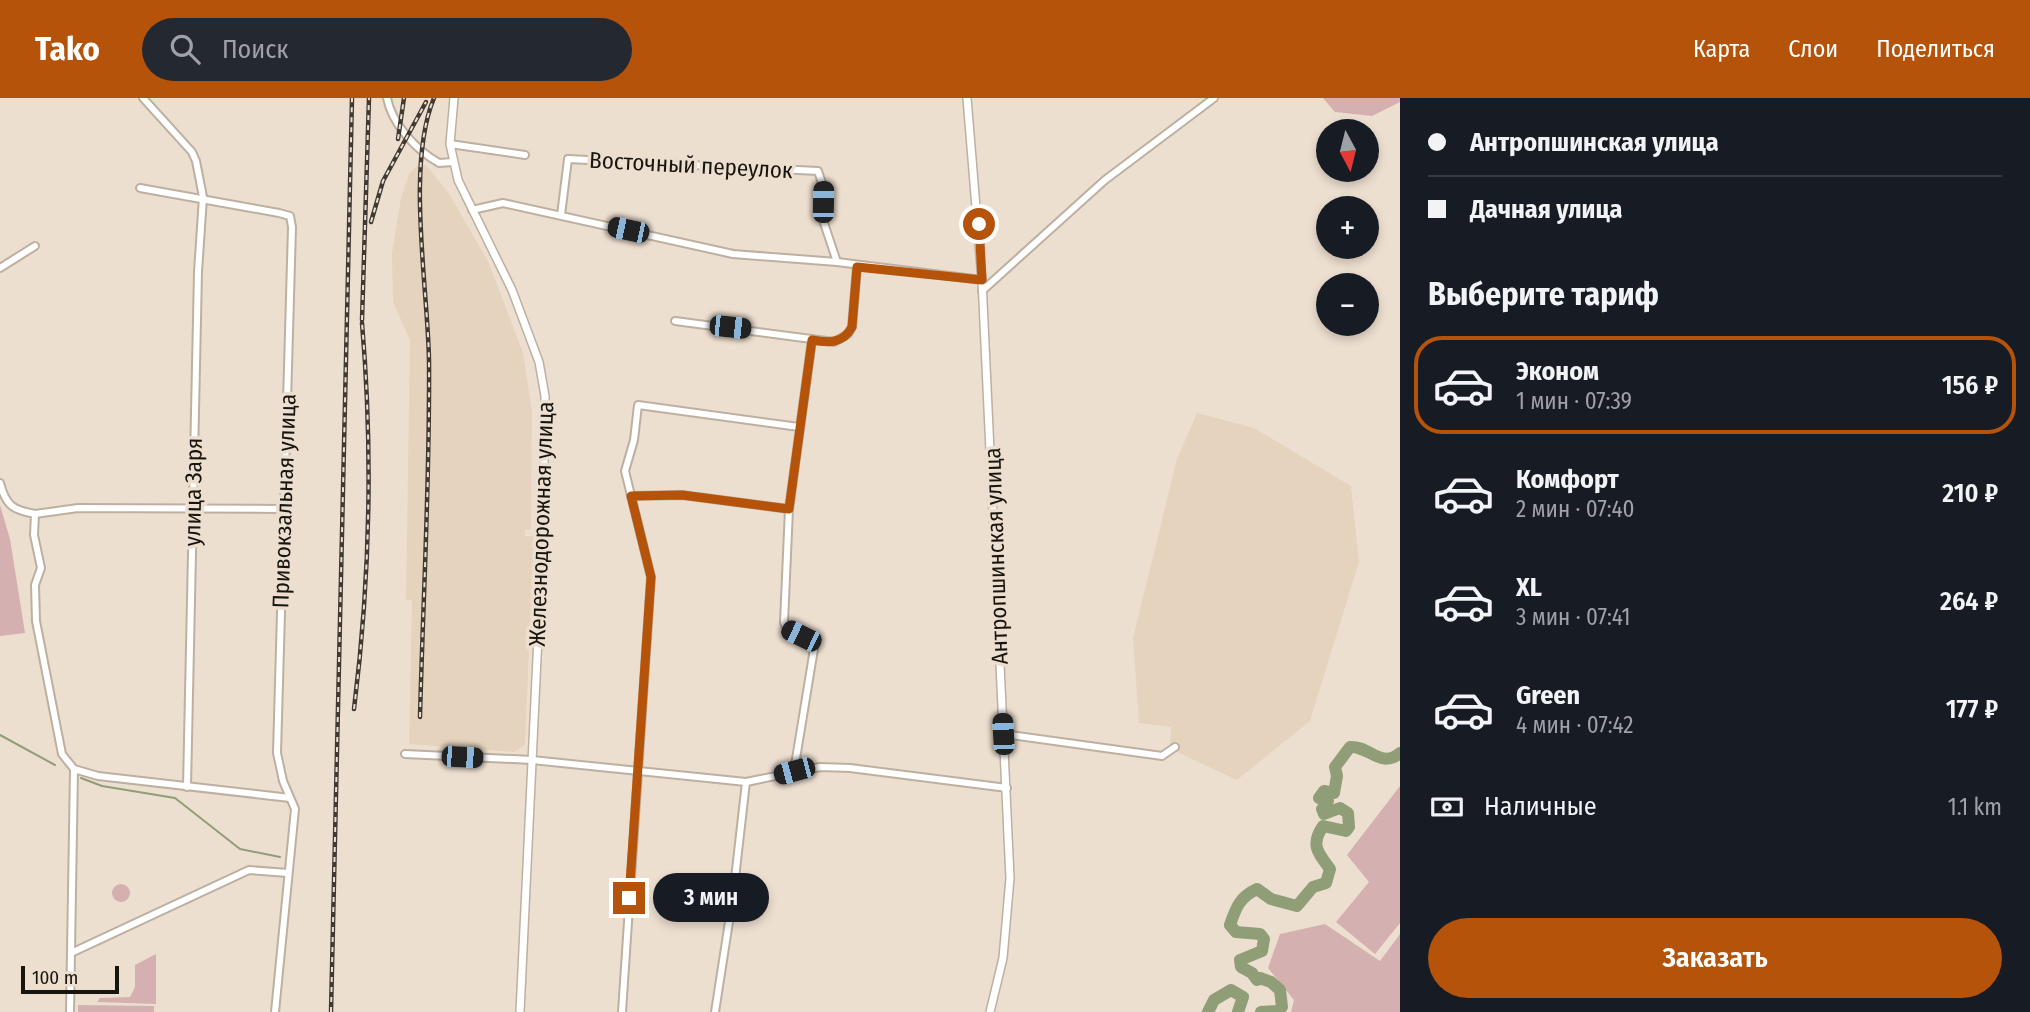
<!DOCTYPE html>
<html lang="ru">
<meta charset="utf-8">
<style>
body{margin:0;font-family:"Fira Sans Condensed",sans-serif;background:#242831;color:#f1f3f6;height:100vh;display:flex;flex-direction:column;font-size:26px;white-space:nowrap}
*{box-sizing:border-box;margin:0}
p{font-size:23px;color:#9ea1a6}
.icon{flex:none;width:38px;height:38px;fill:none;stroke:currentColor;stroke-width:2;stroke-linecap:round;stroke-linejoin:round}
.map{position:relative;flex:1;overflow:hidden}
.drawer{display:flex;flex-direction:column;background:#171b24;width:630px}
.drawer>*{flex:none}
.guide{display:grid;align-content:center;height:154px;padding:0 28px;background:#171b24}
.needle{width:46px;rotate:173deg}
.controls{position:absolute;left:1316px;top:21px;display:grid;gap:14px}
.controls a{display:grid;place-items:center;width:63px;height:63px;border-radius:50%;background:#171b24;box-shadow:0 4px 10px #0003;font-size:35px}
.scale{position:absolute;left:21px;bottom:18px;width:98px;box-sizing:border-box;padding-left:7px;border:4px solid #18140e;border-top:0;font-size:19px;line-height:24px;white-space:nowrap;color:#18140e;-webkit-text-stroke:5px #eddfd0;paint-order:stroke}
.end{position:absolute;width:32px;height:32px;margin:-16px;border:9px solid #b45309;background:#fff;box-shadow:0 0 0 4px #fff}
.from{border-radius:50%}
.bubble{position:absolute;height:49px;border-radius:24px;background:#171b24;box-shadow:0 4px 10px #0003;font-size:23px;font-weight:600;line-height:49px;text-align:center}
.car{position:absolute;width:21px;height:42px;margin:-21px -10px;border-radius:9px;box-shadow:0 0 5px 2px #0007;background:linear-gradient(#222 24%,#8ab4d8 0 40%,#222 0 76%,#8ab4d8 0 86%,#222 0)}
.guide b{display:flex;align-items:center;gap:24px;height:66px;font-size:26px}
.guide b+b{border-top:2px solid #363941}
.guide i{width:18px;height:18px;background:#f1f3f6}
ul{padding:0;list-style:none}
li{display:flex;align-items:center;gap:21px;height:98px;margin:0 14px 10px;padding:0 14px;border:4px solid transparent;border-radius:28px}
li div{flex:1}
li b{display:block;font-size:26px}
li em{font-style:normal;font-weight:600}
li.on{border-color:#b45309}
li>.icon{width:63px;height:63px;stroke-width:1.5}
h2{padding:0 28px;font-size:32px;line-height:84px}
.pay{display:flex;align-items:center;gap:18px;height:77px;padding:0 28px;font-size:26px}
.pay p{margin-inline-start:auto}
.action{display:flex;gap:14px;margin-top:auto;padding:14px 28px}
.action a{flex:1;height:80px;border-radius:42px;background:#b45309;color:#fff;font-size:28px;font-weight:600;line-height:80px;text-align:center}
header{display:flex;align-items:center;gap:42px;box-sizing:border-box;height:98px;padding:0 35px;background:#b45309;color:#fff}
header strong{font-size:33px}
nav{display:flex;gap:38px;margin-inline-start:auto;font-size:24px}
.search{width:490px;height:63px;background:#242831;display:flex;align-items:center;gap:18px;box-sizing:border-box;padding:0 24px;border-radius:38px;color:#9ea1a6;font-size:26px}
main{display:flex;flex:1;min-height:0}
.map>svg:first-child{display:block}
.built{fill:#e5d3bd}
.green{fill:#d4b0b0}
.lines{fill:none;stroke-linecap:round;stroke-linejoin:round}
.stream{stroke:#8f9e77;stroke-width:2}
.river{stroke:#8f9e77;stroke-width:12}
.minor-casing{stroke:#bdb0a1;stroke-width:10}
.tertiary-casing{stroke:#bdb0a1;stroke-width:10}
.minor{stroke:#fff;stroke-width:6}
.tertiary{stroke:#fff;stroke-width:7}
.rail-casing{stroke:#403a33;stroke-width:4.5}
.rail{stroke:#eddfd0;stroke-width:2;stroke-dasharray:5;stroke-linecap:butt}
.route{stroke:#b45309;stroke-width:9}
.labels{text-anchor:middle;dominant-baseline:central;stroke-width:7;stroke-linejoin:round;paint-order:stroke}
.street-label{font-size:23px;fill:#18140e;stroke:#eddfd0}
</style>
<header>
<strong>Tako</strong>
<div class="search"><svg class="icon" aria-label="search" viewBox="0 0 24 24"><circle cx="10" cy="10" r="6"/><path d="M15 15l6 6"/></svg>Поиск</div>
<nav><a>Карта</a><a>Слои</a><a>Поделиться</a></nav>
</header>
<main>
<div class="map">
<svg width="1400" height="914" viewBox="0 0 1400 914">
<rect width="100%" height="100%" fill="#eddfd0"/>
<!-- built -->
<g class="built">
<polygon points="426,67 448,94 488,163 523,255 532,314 531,431 525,432 525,438 534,438 525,647 514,654 409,646 412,502 406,502 410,242 393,204 392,155 401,100 409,76 417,68"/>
<polygon points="1197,315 1254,330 1351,388 1359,464 1310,623 1237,682 1177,654 1170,647 1171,629 1139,625 1133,540 1177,361"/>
</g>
<!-- green -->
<g class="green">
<polygon points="1323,0 1400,0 1400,4 1372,18 1335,14"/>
<polygon points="0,407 10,441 25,535 0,538"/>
<polygon points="1400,688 1400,825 1375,856 1336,824 1369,784 1347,757"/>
<circle cx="121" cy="795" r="9"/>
<polygon points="1325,826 1380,863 1400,836 1400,914 1291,914 1294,902 1268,870 1280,836"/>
<polygon points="156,856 156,906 97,904 100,900 130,899 135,889 135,867"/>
<polygon points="78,907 154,908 154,914 78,914"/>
</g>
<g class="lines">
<!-- stream -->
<g class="stream">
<polyline points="0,637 55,667"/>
<polyline points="81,680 102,688 175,700 240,751 280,759"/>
</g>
<!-- river -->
<g class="river">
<polyline points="1208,914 1214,902 1231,892 1243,899 1238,914"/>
<path d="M1261,914L1278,913L1282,909L1280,892L1271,884L1260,880L1257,882L1252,875L1241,869L1240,862L1262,853L1264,841L1260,836L1236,834L1230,827C1236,809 1240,799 1257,791L1271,801L1297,808L1313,789L1326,785L1330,771C1318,755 1310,747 1323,728L1346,733L1349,729L1348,715L1340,710L1324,716L1322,711L1328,703L1319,700L1324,693L1334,695L1337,678L1335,669L1350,649C1370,648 1381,671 1400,655"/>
</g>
<!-- minor casing -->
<g class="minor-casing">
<g id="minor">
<polyline points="143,0 192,54 196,63 203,99 198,174 187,689"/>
<path d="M387,0C392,26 416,52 439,65L453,64"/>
<polyline points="450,46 525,57"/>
<polyline points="140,90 279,115 290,118 292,129 277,655 283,683 295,711 275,914"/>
<polyline points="472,112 503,105 733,156 837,164 982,182"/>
<polyline points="561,117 568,61 818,73 823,88 822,119 837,164"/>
<polyline points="0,170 35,148"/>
<polyline points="982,193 1105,82 1214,0"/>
<polyline points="675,223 834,244 848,236 852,229 857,169"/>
<path d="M0,385C6,408 13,412 35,416L34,437L41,470L35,487L36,523L62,656L74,671L98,678L290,700"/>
<polyline points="631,398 682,397 789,411"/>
<polyline points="35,416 78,410 284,411"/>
<polyline points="1003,636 1162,658 1175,649"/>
<polyline points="405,656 532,662 746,684 820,669 850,670 1007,690"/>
<polyline points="794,673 815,545 787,532 784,524 789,411 812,242"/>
<polyline points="71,855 249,772 288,775"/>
<polyline points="70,914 74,671"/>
<polyline points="622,914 651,479 625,373 634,342 638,307 799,329"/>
<polyline points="715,914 733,798 746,684"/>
</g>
</g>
<!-- tertiary casing -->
<g class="tertiary-casing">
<g id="tertiary">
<polyline points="454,0 450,46 458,82 512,192 539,264 545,298 543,435 520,914"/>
<polyline points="967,0 982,182 1010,780 1003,860 990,914"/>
</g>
</g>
<!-- minor -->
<use href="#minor" class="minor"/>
<!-- tertiary -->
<use href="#tertiary" class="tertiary"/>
<!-- rail casing -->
<g class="rail-casing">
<g id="rail">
<polyline points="398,41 404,0"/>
<polyline points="371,124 383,83 426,4"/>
<polyline points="362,222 369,0"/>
<path d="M354,611C370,483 373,353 362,225"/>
<path d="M420,619C423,501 430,382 429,263C428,190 406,67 434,0"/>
<polyline points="331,914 352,0"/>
</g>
</g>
<!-- rail -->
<use href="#rail" class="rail"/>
</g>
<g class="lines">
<!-- route -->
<path class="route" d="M629,800L651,479L631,398L682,397L789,411L812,242C828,245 843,246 852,229L857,169L982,182L979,126"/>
</g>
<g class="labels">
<!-- street labels -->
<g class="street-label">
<text transform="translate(691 67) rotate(3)">Восточный переулок</text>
<text transform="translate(193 394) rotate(-89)">улица Заря</text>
<text transform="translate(284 403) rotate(-88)">Привокзальная улица</text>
<text transform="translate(541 426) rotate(-88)">Железнодорожная улица</text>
<text transform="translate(996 458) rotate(-92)">Антропшинская улица</text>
</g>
</g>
</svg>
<div class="controls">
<a><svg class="needle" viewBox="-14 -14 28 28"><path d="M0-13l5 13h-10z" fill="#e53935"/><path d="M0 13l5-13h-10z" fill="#9ea1a6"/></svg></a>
<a>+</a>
<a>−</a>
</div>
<div class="scale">100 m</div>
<i class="end from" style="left:979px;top:126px"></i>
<i class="end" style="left:629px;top:800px"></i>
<div class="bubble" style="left:653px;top:775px;width:116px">3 мин</div>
<i class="car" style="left:823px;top:104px;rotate:1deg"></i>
<i class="car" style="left:628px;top:132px;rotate:282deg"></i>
<i class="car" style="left:730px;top:229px;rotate:96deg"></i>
<i class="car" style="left:801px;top:538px;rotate:296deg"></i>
<i class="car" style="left:1003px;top:636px;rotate:357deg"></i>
<i class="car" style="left:462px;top:659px;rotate:93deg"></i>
<i class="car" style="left:794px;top:673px;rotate:255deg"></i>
</div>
<section class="drawer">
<div class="guide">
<b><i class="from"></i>Антропшинская улица</b>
<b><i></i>Дачная улица</b>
</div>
<h2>Выберите тариф</h2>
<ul>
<li class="on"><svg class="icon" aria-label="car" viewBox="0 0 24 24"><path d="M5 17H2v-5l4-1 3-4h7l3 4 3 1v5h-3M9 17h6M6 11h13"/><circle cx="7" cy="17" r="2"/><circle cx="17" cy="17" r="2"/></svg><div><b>Эконом</b><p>1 мин · 07:39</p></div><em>156 ₽</em></li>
<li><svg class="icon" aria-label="car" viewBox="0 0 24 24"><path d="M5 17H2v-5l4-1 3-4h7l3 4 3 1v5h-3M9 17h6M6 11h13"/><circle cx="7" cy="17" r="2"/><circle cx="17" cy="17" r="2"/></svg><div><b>Комфорт</b><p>2 мин · 07:40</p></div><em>210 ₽</em></li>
<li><svg class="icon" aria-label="car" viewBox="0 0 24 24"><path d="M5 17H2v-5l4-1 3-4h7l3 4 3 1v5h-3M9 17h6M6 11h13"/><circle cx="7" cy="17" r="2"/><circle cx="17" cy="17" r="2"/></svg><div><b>XL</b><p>3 мин · 07:41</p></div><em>264 ₽</em></li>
<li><svg class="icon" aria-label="car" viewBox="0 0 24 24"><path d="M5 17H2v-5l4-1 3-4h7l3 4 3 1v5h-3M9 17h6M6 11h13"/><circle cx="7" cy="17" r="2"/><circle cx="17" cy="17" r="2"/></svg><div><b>Green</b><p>4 мин · 07:42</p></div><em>177 ₽</em></li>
</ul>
<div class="pay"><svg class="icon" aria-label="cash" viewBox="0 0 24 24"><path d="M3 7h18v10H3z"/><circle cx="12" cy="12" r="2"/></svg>Наличные<p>1.1 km</p></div>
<div class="action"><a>Заказать</a></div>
</section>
</main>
